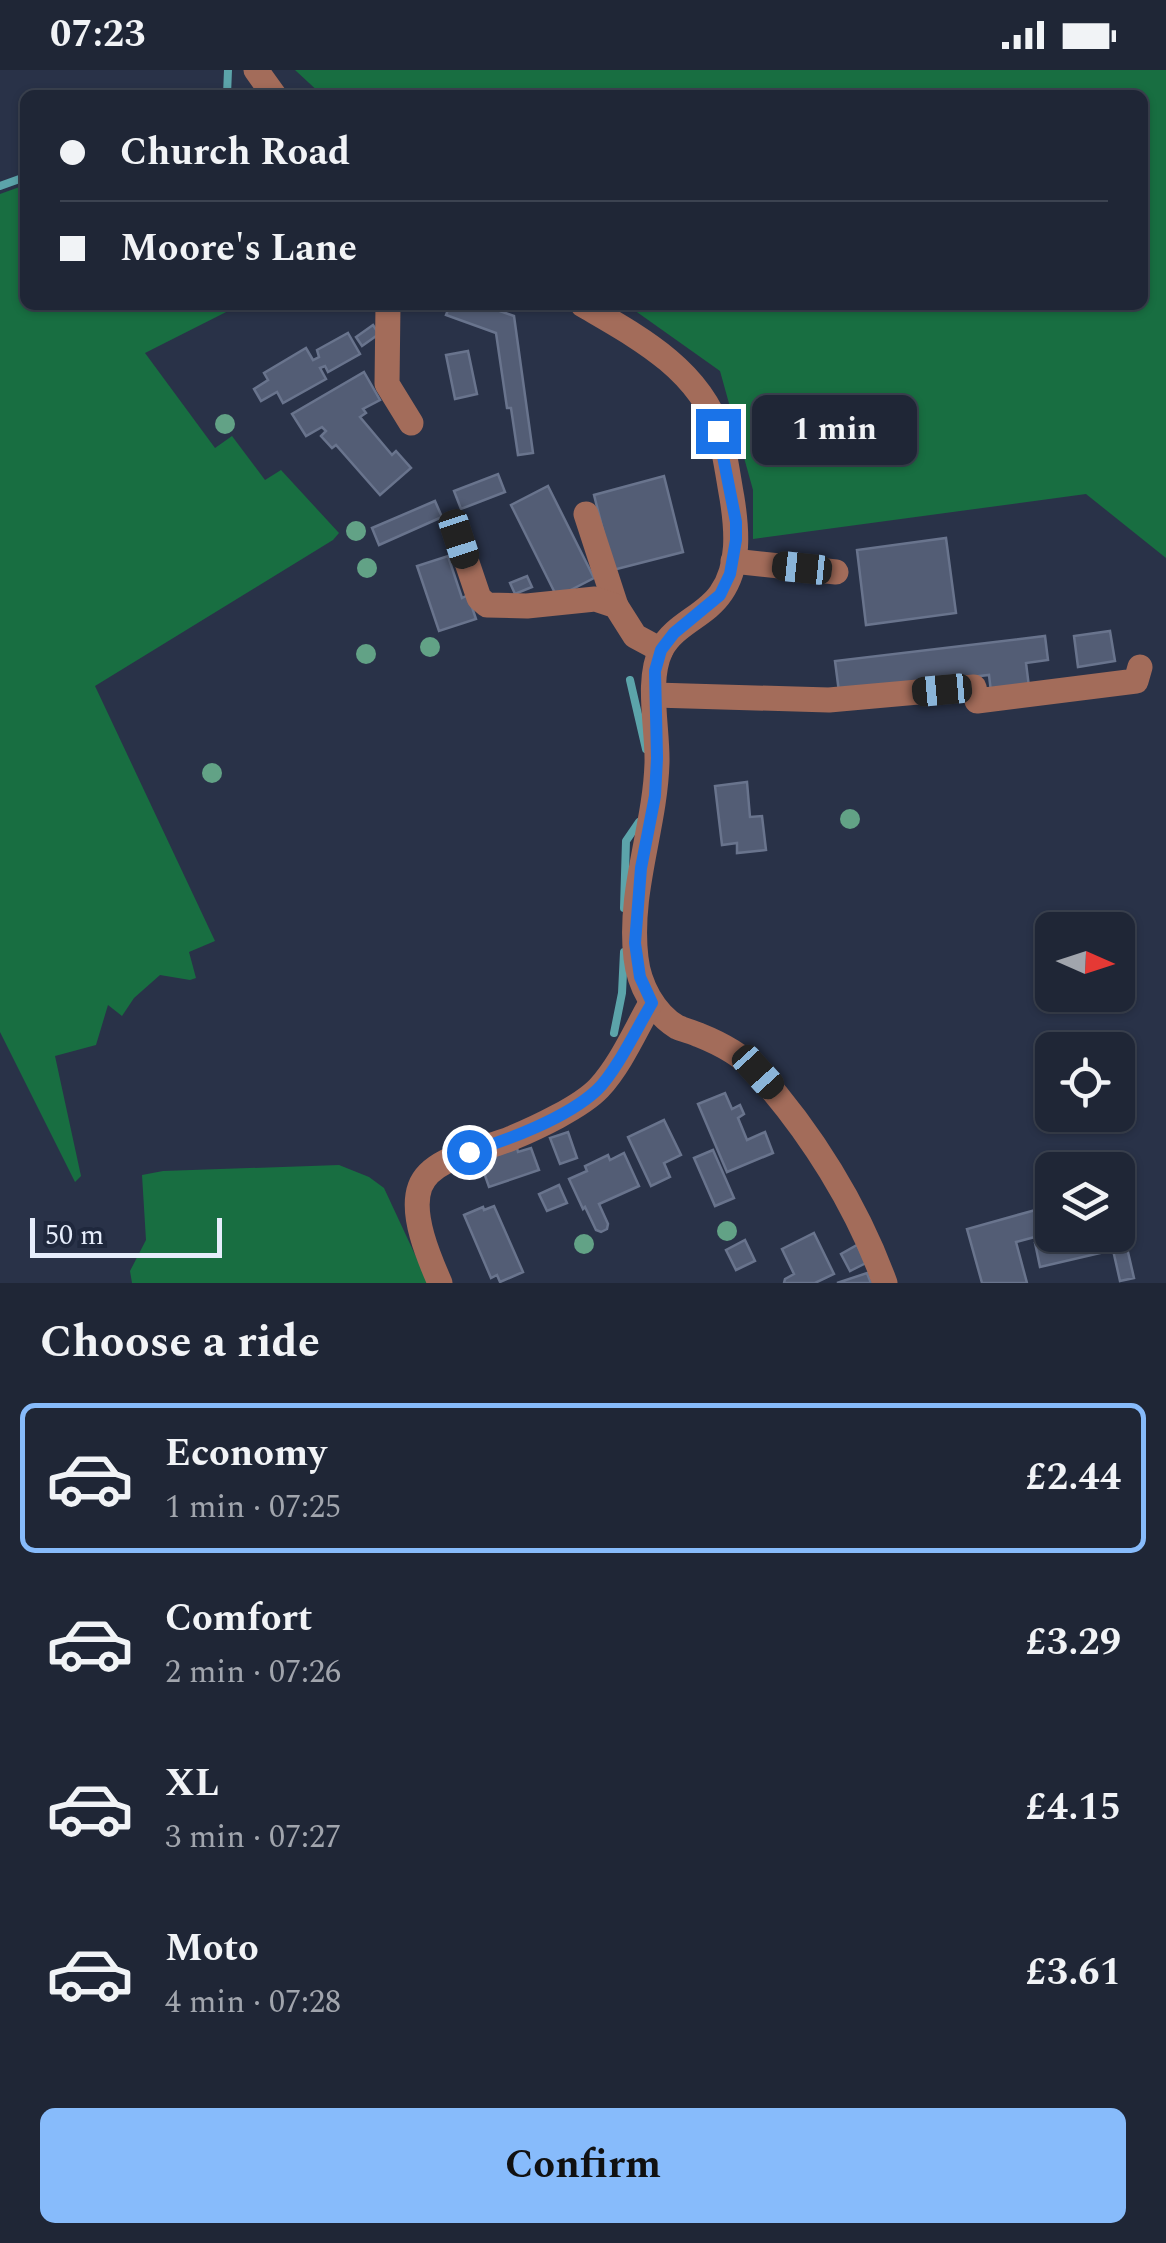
<!DOCTYPE html>
<meta charset="utf-8">
<style>
body{margin:0;font-family:Spectral,serif;background:#2c3242;color:#f1f3f6;height:100vh;display:flex;flex-direction:column;font-size:38px;white-space:nowrap}
*{box-sizing:border-box;margin:0}
p{font-size:32px;color:#a1a5ad}
.icon{flex:none;width:55px;height:55px;fill:none;stroke:currentColor;stroke-width:2;stroke-linecap:round;stroke-linejoin:round}
.map{position:relative;height:1213px;overflow:hidden}
.sheet{display:flex;flex-direction:column;background:#1f2636;flex:1}
.sheet>*{flex:none}
.hud{position:absolute;left:20px;top:20px;width:1128px;height:220px;border-radius:15px;box-shadow:0 2px 8px #0004,0 0 0 2px #3c4351;display:grid;align-content:center;height:220px;padding:0 40px;background:#1f2636}
.needle{width:65px;rotate:93deg}
.controls{position:absolute;left:1035px;top:842px;display:grid;gap:20px}
.controls a{display:grid;place-items:center;width:100px;height:100px;border-radius:15px;background:#1f2636;box-shadow:0 2px 8px #0004,0 0 0 2px #3c4351;font-size:50px}
.scale{position:absolute;left:30px;bottom:25px;width:192px;box-sizing:border-box;padding-left:10px;border:5px solid #e6edfb;border-top:0;font-size:28px;line-height:35px;white-space:nowrap;color:#e6edfb;-webkit-text-stroke:8px #1f283d;paint-order:stroke}
.end{position:absolute;width:45px;height:45px;margin:-22px;border:12px solid #1a73e8;background:#fff;box-shadow:0 0 0 5px #fff}
.from{border-radius:50%}
.bubble{position:absolute;height:70px;border-radius:15px;background:#1f2636;box-shadow:0 2px 8px #0004,0 0 0 2px #3c4351;font-size:32px;font-weight:700;line-height:70px;text-align:center}
.car{position:absolute;width:30px;height:60px;margin:-30px -15px;border-radius:12px;box-shadow:0 0 8px 2px #0007;background:linear-gradient(#222 24%,#8ab4d8 0 40%,#222 0 76%,#8ab4d8 0 86%,#222 0)}
.hud b{display:flex;align-items:center;gap:35px;height:95px;font-size:38px}
.hud b+b{border-top:2px solid #3c4351}
.hud i{width:25px;height:25px;background:#f1f3f6}
ul{padding:0;list-style:none}
li{display:flex;align-items:center;gap:30px;height:150px;margin:0 20px 15px;padding:0 20px;border:5px solid transparent;border-radius:15px}
li div{flex:1}
li b{display:block;font-size:38px}
li em{font-style:normal;font-weight:700}
li.selected{border-color:#87bbfb}
li>.icon{width:90px;height:90px;stroke-width:1.5}
h2{padding:0 40px;font-size:45px;line-height:120px}
.cta{display:flex;gap:20px;margin-top:auto;padding:20px 40px}
.cta a{flex:1;height:115px;border-radius:15px;background:#87bbfb;color:#111;font-size:40px;font-weight:700;line-height:115px;text-align:center}
.status{display:flex;justify-content:space-between;align-items:center;height:70px;padding:0 50px;background:#1f2636;direction:ltr}
.status svg{height:28px;fill:currentColor}
.map>svg:first-child{display:block}
.green{fill:#186e41}
.lines{fill:none;stroke-linecap:round;stroke-linejoin:round}
.stream{stroke:#5ca4aa;stroke-width:8}
.building{fill:#535d75;stroke:#69748d;stroke-width:2.5}
.minor{stroke:#a36c5a;stroke-width:25}
.tree{fill:#62a286}
.route{stroke:#1a73e8;stroke-width:12}
</style>
<div class="status"><b>07:23</b><svg viewBox="0 0 49 12"><path d="M0 12V9h3v3zM5 12V6h3v6zM10 12V3h3v9zM15 12V0h3v12zM26 1h20v11H26zM47 4h2v5h-2z"/></svg></div>
<div class="map">
<svg width="1166" height="1213" viewBox="0 0 1166 1213">
<rect width="100%" height="100%" fill="#293248"/>
<!-- green -->
<g class="green">
<polygon points="295,0 1166,0 1166,488 1086,424 753,469 753,420 720,301 627,235 1142,235 1142,25 322,25"/>
<polygon points="25,115 25,235 240,235 145,283 215,378 232,366 265,410 281,400 339,463 333,470 95,616 215,871 189,882 196,908 190,910 160,905 134,928 122,946 108,935 96,975 55,986 81,1106 75,1112 0,962 0,124"/>
<polygon points="339,1095 369,1107 384,1118 418,1191 440,1213 132,1213 130,1201 146,1170 142,1105 163,1101"/>
</g>
<g class="lines">
<!-- stream -->
<g class="stream">
<polyline points="227,25 228,0"/>
<polyline points="0,116 25,107"/>
<polyline points="630,610 646,679"/>
<polyline points="624,838 626,771 639,752"/>
<polyline points="614,963 622,923 624,882"/>
</g>
</g>
<!-- building -->
<g class="building">
<polygon points="450,235 483,235 514,246 533,383 518,385 511,338 507,338 496,263 446,245"/>
<polygon points="373,255 379,264 362,276 356,267"/>
<polygon points="348,263 360,284 328,302 325,296 320,298 326,309 283,333 277,322 261,331 254,319 268,310 264,303 306,278 313,290 319,287 317,280"/>
<polygon points="468,281 477,324 455,329 446,285"/>
<polygon points="364,302 380,330 363,339 366,343 360,347 392,385 396,381 411,398 380,425 336,375 332,378 321,366 326,361 322,357 306,366 292,344"/>
<polygon points="498,404 505,422 461,439 454,421"/>
<polygon points="664,406 683,482 613,500 594,425"/>
<polygon points="548,416 594,508 557,527 511,435"/>
<polygon points="435,431 442,447 379,475 372,458"/>
<polygon points="946,468 956,543 866,555 857,480"/>
<polygon points="448,486 462,528 468,525 476,549 439,561 417,496"/>
<polygon points="527,506 532,517 515,524 510,513"/>
<polygon points="1110,561 1115,591 1078,597 1074,566"/>
<polygon points="1045,566 1048,590 1026,593 1029,617 991,622 989,605 839,622 835,591"/>
<polygon points="747,712 750,747 762,746 766,780 737,783 737,773 722,775 715,716"/>
<polygon points="725,1023 732,1039 740,1035 744,1044 738,1048 747,1070 765,1062 773,1083 727,1102 698,1034"/>
<polygon points="664,1050 681,1085 664,1093 670,1107 651,1116 628,1067"/>
<polygon points="568,1062 577,1088 560,1094 550,1068"/>
<polygon points="517,1078 518,1082 531,1078 539,1100 489,1117 480,1091"/>
<polygon points="713,1080 734,1128 715,1136 694,1088"/>
<polygon points="624,1083 639,1116 599,1134 608,1154 607,1159 601,1162 596,1160 585,1137 583,1139 569,1109 587,1101 585,1096 608,1085 610,1090"/>
<polygon points="559,1115 567,1133 547,1141 539,1124"/>
<polygon points="494,1136 523,1202 500,1212 497,1205 491,1208 464,1145 483,1137 484,1140"/>
<polygon points="1039,1139 1046,1164 1016,1172 1027,1213 982,1213 967,1159"/>
<polygon points="1121,1152 1134,1208 1120,1211 1113,1180 1040,1197 1035,1173 1067,1165 1118,1165 1118,1153"/>
<polygon points="814,1163 834,1204 815,1213 784,1213 785,1209 794,1204 782,1179"/>
<polygon points="745,1170 755,1191 736,1200 726,1180"/>
<polygon points="857,1175 866,1193 850,1201 841,1184"/>
<polygon points="867,1203 871,1213 837,1213"/>
</g>
<g class="lines">
<!-- minor -->
<g class="minor">
<polyline points="256,0 274,25"/>
<polyline points="388,235 387,314 411,353"/>
<path d="M583,235C636,266 698,298 719,361C725,382 728,406 732,428C737,459 740,496 721,523C706,546 674,554 661,580C646,611 658,659 657,693C655,758 628,822 636,888C639,915 654,943 677,957C684,960 692,962 699,965C719,973 741,984 756,1001C811,1062 857,1136 885,1213"/>
<polyline points="586,444 616,536"/>
<polyline points="459,469 479,528 487,535 527,536 595,529 616,536 635,566 661,580"/>
<polyline points="733,491 836,502"/>
<polyline points="655,625 829,630 974,617 977,631 1136,611 1140,597"/>
<path d="M440,1213C429,1188 410,1144 420,1117C431,1086 485,1080 512,1068C536,1058 581,1037 599,1018C621,994 635,961 651,933"/>
</g>
</g>
<!-- trees -->
<g class="tree">
<circle cx="225" cy="354" r="10"/>
<circle cx="356" cy="461" r="10"/>
<circle cx="367" cy="498" r="10"/>
<circle cx="430" cy="577" r="10"/>
<circle cx="366" cy="584" r="10"/>
<circle cx="212" cy="703" r="10"/>
<circle cx="850" cy="749" r="10"/>
<circle cx="727" cy="1161" r="10"/>
<circle cx="584" cy="1174" r="10"/>
</g>
<g class="lines">
<!-- route -->
<path class="route" d="M469,1082C508,1070 567,1048 597,1020C616,1002 638,956 652,933L640,907L635,873L641,798L655,726L657,688L655,601L661,580L674,563L720,525L730,504L736,470V452L718,361"/>
</g>
</svg>
<div class="controls">
<a><svg class="needle" viewBox="-14 -14 28 28"><path d="M0-13l5 13h-10z" fill="#e53935"/><path d="M0 13l5-13h-10z" fill="#a1a5ad"/></svg></a>
<a><svg class="icon" aria-label="locate" viewBox="0 0 24 24"><circle cx="12" cy="12" r="6"/><path d="M12 2v4M12 18v4M2 12h4M18 12h4"/></svg></a>
<a><svg class="icon" aria-label="layers" viewBox="0 0 24 24"><path d="M12 4l9 5-9 5-9-5zM3 14l9 5 9-5"/></svg></a>
</div>
<div class="scale">50 m</div>
<i class="end from" style="left:469px;top:1082px"></i>
<i class="end" style="left:718px;top:361px"></i>
<div class="bubble" style="left:752px;top:325px;width:165px">1 min</div>
<i class="car" style="left:459px;top:469px;rotate:162deg"></i>
<i class="car" style="left:802px;top:498px;rotate:276deg"></i>
<i class="car" style="left:942px;top:620px;rotate:265deg"></i>
<i class="car" style="left:758px;top:1002px;rotate:138deg"></i>
<div class="hud">
<b><i class="from"></i>Church Road</b>
<b><i></i>Moore's Lane</b>
</div>
</div>
<section class="sheet">
<h2>Choose a ride</h2>
<ul>
<li class="selected"><svg class="icon" aria-label="car" viewBox="0 0 24 24"><path d="M5 17H2v-5l4-1 3-4h7l3 4 3 1v5h-3M9 17h6M6 11h13"/><circle cx="7" cy="17" r="2"/><circle cx="17" cy="17" r="2"/></svg><div><b>Economy</b><p>1 min · 07:25</p></div><em>£2.44</em></li>
<li><svg class="icon" aria-label="car" viewBox="0 0 24 24"><path d="M5 17H2v-5l4-1 3-4h7l3 4 3 1v5h-3M9 17h6M6 11h13"/><circle cx="7" cy="17" r="2"/><circle cx="17" cy="17" r="2"/></svg><div><b>Comfort</b><p>2 min · 07:26</p></div><em>£3.29</em></li>
<li><svg class="icon" aria-label="car" viewBox="0 0 24 24"><path d="M5 17H2v-5l4-1 3-4h7l3 4 3 1v5h-3M9 17h6M6 11h13"/><circle cx="7" cy="17" r="2"/><circle cx="17" cy="17" r="2"/></svg><div><b>XL</b><p>3 min · 07:27</p></div><em>£4.15</em></li>
<li><svg class="icon" aria-label="car" viewBox="0 0 24 24"><path d="M5 17H2v-5l4-1 3-4h7l3 4 3 1v5h-3M9 17h6M6 11h13"/><circle cx="7" cy="17" r="2"/><circle cx="17" cy="17" r="2"/></svg><div><b>Moto</b><p>4 min · 07:28</p></div><em>£3.61</em></li>
</ul>
<div class="cta"><a>Confirm</a></div>
</section>
